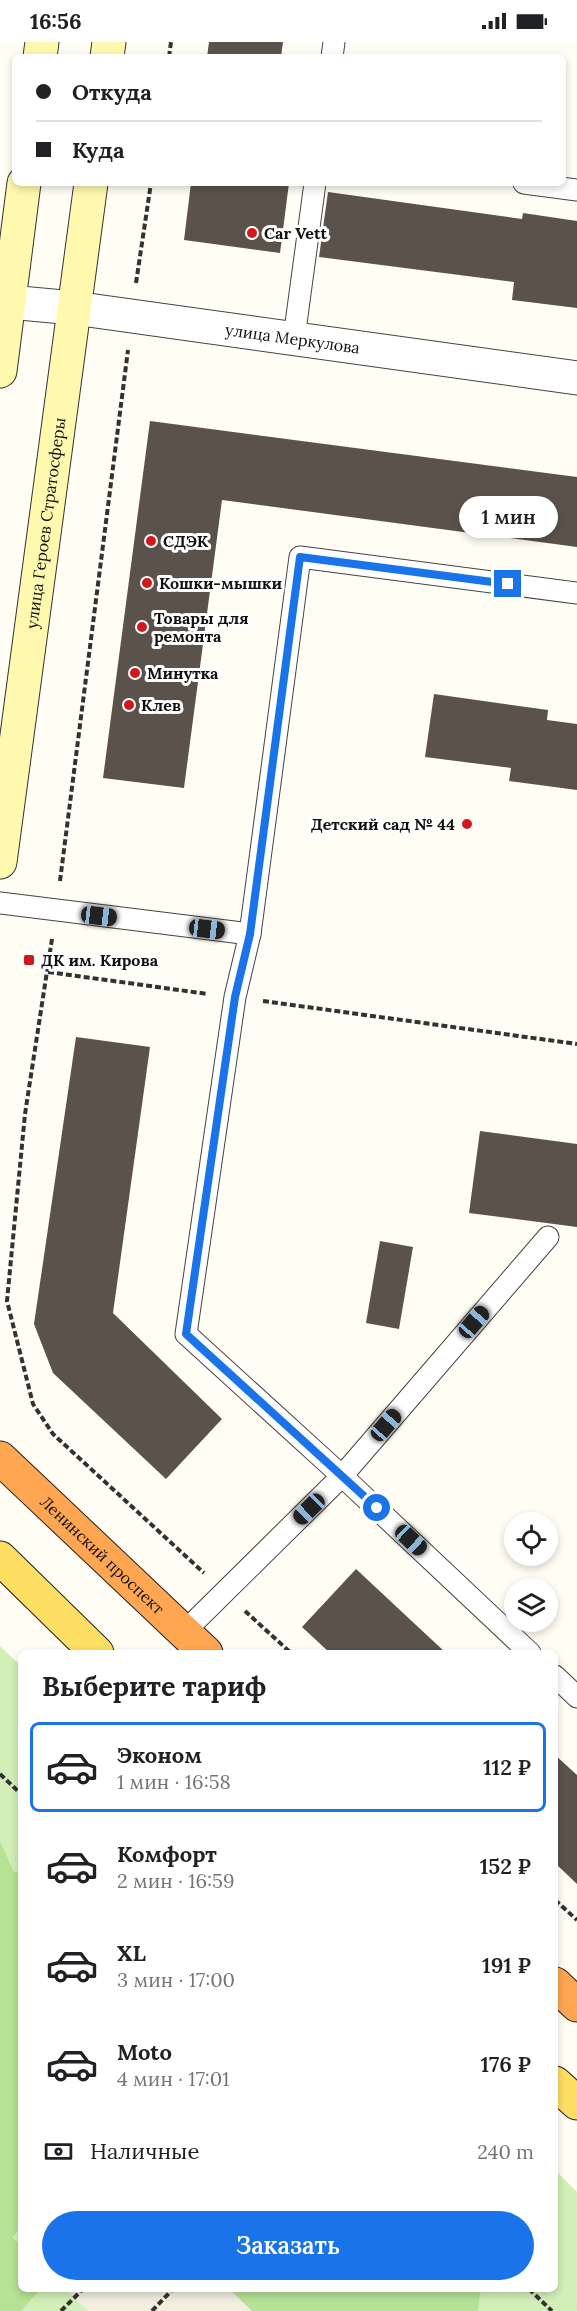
<!DOCTYPE html>
<html lang="ru">
<meta charset="utf-8">
<style>
body{margin:0;font-family:Lora,serif;background:#f6f6f6;color:#202124;height:100vh;display:flex;flex-direction:column;font-size:22px;white-space:nowrap}
*{box-sizing:border-box;margin:0}
p{font-size:20px;color:#757577}
.icon{flex:none;width:33px;height:33px;fill:none;stroke:currentColor;stroke-width:2;stroke-linecap:round;stroke-linejoin:round}
.map{position:relative;flex:1;overflow:hidden}
.side{position:absolute;left:18px;top:1608px;width:540px;height:642px;display:flex;flex-direction:column;background:#fff;border-radius:9px;box-shadow:0 3px 9px #0003}
.side>*{flex:none}
.hud{position:absolute;left:12px;top:12px;width:554px;height:132px;border-radius:9px;box-shadow:0 3px 9px #0003;display:grid;align-content:center;height:132px;padding:0 24px;background:#fff}
.buttons{position:absolute;left:504px;top:1470px;display:grid;gap:12px}
.buttons a{display:grid;place-items:center;width:54px;height:54px;border-radius:50%;background:#fff;box-shadow:0 3px 9px #0003;font-size:30px}
.end{position:absolute;width:27px;height:27px;margin:-14px;border:8px solid #1a73e8;background:#fff;box-shadow:0 0 0 3px #fff}
.from{border-radius:50%}
.bubble{position:absolute;height:42px;border-radius:21px;background:#fff;box-shadow:0 3px 9px #0003;font-size:20px;font-weight:600;line-height:42px;text-align:center}
.car{position:absolute;width:18px;height:36px;margin:-18px -9px;border-radius:8px;box-shadow:0 0 4px 2px #0007;background:linear-gradient(#222 24%,#8ab4d8 0 40%,#222 0 76%,#8ab4d8 0 86%,#222 0)}
.hud b{display:flex;align-items:center;gap:21px;height:57px;font-size:22px}
.hud b+b{border-top:2px solid #e0e0e0}
.hud i{width:15px;height:15px;background:#202124}
ul{padding:0;list-style:none}
li{display:flex;align-items:center;gap:18px;height:90px;margin:0 12px 9px;padding:0 12px;border:3px solid transparent;border-radius:9px}
li div{flex:1}
li b{display:block;font-size:22px}
li em{font-style:normal;font-weight:600}
li.current{border-color:#1a73e8}
li>.icon{width:54px;height:54px;stroke-width:1.5}
h2{padding:0 24px;font-size:27px;line-height:72px}
.pay{display:flex;align-items:center;gap:15px;height:66px;padding:0 24px;font-size:22px}
.pay p{margin-inline-start:auto}
.cta{display:flex;gap:12px;margin-top:auto;padding:12px 24px}
.cta a{flex:1;height:69px;border-radius:36px;background:#1a73e8;color:#fff;font-size:24px;font-weight:600;line-height:69px;text-align:center}
.status{display:flex;justify-content:space-between;align-items:center;height:42px;padding:0 30px;background:#fff;direction:ltr}
.status svg{height:16px;fill:currentColor}
.map>svg:first-child{display:block}
.green{fill:#d3efb8}
.forest{fill:#b5e295}
.plaza{fill:#f2eee0}
.building{fill:#5b524b}
.lines{fill:none;stroke-linecap:round;stroke-linejoin:round}
.lane-casing{stroke:#434343;stroke-width:23}
.street-casing{stroke:#434343;stroke-width:35}
.secondary-casing{stroke:#323232;stroke-width:35}
.primary-casing{stroke:#212121;stroke-width:35}
.highway-casing{stroke:#212121;stroke-width:35}
.path{stroke:#323232;stroke-width:4;stroke-dasharray:6 3;stroke-linecap:butt}
.lane{stroke:#fff;stroke-width:21}
.street{stroke:#fff;stroke-width:33}
.secondary{stroke:#fff9af;stroke-width:33}
.primary{stroke:#ffde64;stroke-width:33}
.highway{stroke:#ffa652;stroke-width:33}
.route{stroke:#1a73e8;stroke-width:8}
.poi-dot{fill:#d1181b;stroke:#fff;stroke-width:2}
.labels{text-anchor:middle;dominant-baseline:central;stroke-width:6;stroke-linejoin:round;paint-order:stroke}
.poi-label{font-size:16px;font-weight:bold;fill:#101010;stroke:#fff;text-anchor:start}
.street-label{font-size:16px;fill:#101010;stroke:#fff}
</style>
<div class="status"><b>16:56</b><svg viewBox="0 0 49 12"><path d="M0 12V9h3v3zM5 12V6h3v6zM10 12V3h3v9zM15 12V0h3v12zM26 1h20v11H26zM47 4h2v5h-2z"/></svg></div>
<div class="map">
<svg width="577" height="2269" viewBox="0 0 577 2269">
<rect width="100%" height="100%" fill="#fffdf4"/>
<!-- green -->
<polygon class="green" points="0,1604 21,1624 21,2247 555,2247 555,2128 577,2150 577,2269 0,2269"/>
<!-- forest -->
<g class="forest">
<polygon points="0,1800 14,1830 21,1830 21,2186 12,2195 21,2204 21,2247 41,2247 21,2269 0,2269"/>
<polygon points="229,2247 481,2247 478,2269 252,2269"/>
</g>
<!-- plaza -->
<polygon class="plaza" points="65,2247 229,2247 252,2269 88,2269"/>
<!-- building -->
<g class="building">
<polygon points="209,0 283,0 281,15 207,15"/>
<polygon points="191,141 289,141 280,211 184,198"/>
<polygon points="328,150 522,177 523,171 577,179 577,266 512,258 514,240 319,215"/>
<polygon points="150,379 577,435 577,505 222,458 184,746 103,736"/>
<polygon points="434,652 548,668 547,678 577,682 577,748 509,739 511,726 425,715"/>
<polygon points="76,995 150,1005 113,1271 222,1377 166,1437 53,1331 34,1282"/>
<polygon points="480,1089 577,1102 577,1185 469,1171"/>
<polygon points="380,1199 413,1205 399,1287 366,1281"/>
<polygon points="356,1527 446,1611 330,1611 302,1585"/>
<polygon points="555,1713 577,1733 577,1842 555,1821"/>
</g>
<g class="lines">
<!-- lane casing -->
<g class="lane-casing">
<g id="lane">
<polyline points="332,15 334,0"/>
<polyline points="524,141 577,148"/>
<polyline points="294,296 315,141"/>
<polyline points="0,861 250,892"/>
<polyline points="184,1590 342,1434 548,1195"/>
<polyline points="530,1611 342,1434 186,1292 235,955 250,892 300,515 577,551"/>
<polyline points="555,1634 577,1655"/>
</g>
</g>
<!-- street casing -->
<g class="street-casing">
<g id="street">
<path id="s1" d="M9,260L74,266L577,336"/>
</g>
</g>
<!-- secondary casing -->
<g class="secondary-casing">
<g id="secondary">
<polyline points="40,15 42,0"/>
<polyline points="107,15 109,0"/>
<polyline points="0,329 24,141"/>
<path id="s2" d="M0,820L91,141"/>
</g>
</g>
<!-- primary casing -->
<g class="primary-casing">
<g id="primary">
<polyline points="0,1516 97,1611"/>
<polyline points="555,2041 577,2061"/>
</g>
</g>
<!-- highway casing -->
<g class="highway-casing">
<g id="highway">
<path id="s3" d="M0,1416L206,1611"/>
<polyline points="555,1942 577,1963"/>
</g>
</g>
<!-- path -->
<g class="path">
<polyline points="169,15 171,0"/>
<polyline points="136,241 151,141"/>
<polyline points="60,839 128,308"/>
<polyline points="52,897 25,1072 7,1259 33,1362 53,1392 204,1531"/>
<polyline points="48,930 208,952"/>
<polyline points="263,959 577,1002"/>
<polyline points="245,1569 291,1611"/>
<polyline points="0,1732 21,1752"/>
<polyline points="555,1858 577,1878"/>
<polyline points="529,2247 552,2269"/>
<polyline points="61,2269 83,2247"/>
<polyline points="152,2269 173,2247"/>
</g>
<!-- lane -->
<use href="#lane" class="lane"/>
<!-- street -->
<use href="#street" class="street"/>
<!-- secondary -->
<use href="#secondary" class="secondary"/>
<!-- primary -->
<use href="#primary" class="primary"/>
<!-- highway -->
<use href="#highway" class="highway"/>
</g>
<g class="lines">
<!-- route -->
<polyline class="route" points="377,1466 186,1292 235,955 250,892 300,515 508,542"/>
</g>
<!-- markers -->
<g class="poi-dot">
<circle cx="252" cy="191" r="6"/>
<circle cx="151" cy="499" r="6"/>
<circle cx="147" cy="541" r="6"/>
<circle cx="142" cy="585" r="6"/>
<circle cx="135" cy="631" r="6"/>
<circle cx="129" cy="663" r="6"/>
<circle cx="467" cy="782" r="6"/>
<rect x="23" y="912" width="12" height="12" rx="3"/>
</g>
<g class="labels">
<!-- poi labels -->
<g class="poi-label">
<text x="264" y="191">Car Vett</text>
<text x="163" y="499">СДЭК</text>
<text x="159" y="541">Кошки-мышки</text>
<text x="154" y="576">Товары для<tspan x="154" dy="18">ремонта</tspan></text>
<text x="147" y="631">Минутка</text>
<text x="141" y="663">Клев</text>
<text x="455" y="782" text-anchor="end">Детский сад № 44</text>
<text x="41" y="918">ДК им. Кирова</text>
</g>
<!-- street labels -->
<g class="street-label">
<text stroke="none"><textPath href="#s1" startOffset="286">улица Меркулова</textPath></text>
<text stroke="none"><textPath href="#s2" startOffset="342">улица Героев Стратосферы</textPath></text>
<text stroke="none"><textPath href="#s3" startOffset="141">Ленинский проспект</textPath></text>
</g>
</g>
</svg>
<div class="buttons">
<a><svg class="icon" aria-label="locate" viewBox="0 0 24 24"><circle cx="12" cy="12" r="6"/><path d="M12 2v4M12 18v4M2 12h4M18 12h4"/></svg></a>
<a><svg class="icon" aria-label="layers" viewBox="0 0 24 24"><path d="M12 4l9 5-9 5-9-5zM3 14l9 5 9-5"/></svg></a>
</div>
<i class="end from" style="left:377px;top:1466px"></i>
<i class="end" style="left:508px;top:542px"></i>
<div class="bubble" style="left:459px;top:454px;width:99px">1 мин</div>
<i class="car" style="left:99px;top:874px;rotate:97deg"></i>
<i class="car" style="left:207px;top:887px;rotate:97deg"></i>
<i class="car" style="left:474px;top:1280px;rotate:41deg"></i>
<i class="car" style="left:386px;top:1383px;rotate:41deg"></i>
<i class="car" style="left:309px;top:1467px;rotate:226deg"></i>
<i class="car" style="left:411px;top:1498px;rotate:133deg"></i>
<div class="hud">
<b><i class="from"></i>Откуда</b>
<b><i></i>Куда</b>
</div>
<section class="side">
<h2>Выберите тариф</h2>
<ul>
<li class="current"><svg class="icon" aria-label="car" viewBox="0 0 24 24"><path d="M5 17H2v-5l4-1 3-4h7l3 4 3 1v5h-3M9 17h6M6 11h13"/><circle cx="7" cy="17" r="2"/><circle cx="17" cy="17" r="2"/></svg><div><b>Эконом</b><p>1 мин · 16:58</p></div><em>112 ₽</em></li>
<li><svg class="icon" aria-label="car" viewBox="0 0 24 24"><path d="M5 17H2v-5l4-1 3-4h7l3 4 3 1v5h-3M9 17h6M6 11h13"/><circle cx="7" cy="17" r="2"/><circle cx="17" cy="17" r="2"/></svg><div><b>Комфорт</b><p>2 мин · 16:59</p></div><em>152 ₽</em></li>
<li><svg class="icon" aria-label="car" viewBox="0 0 24 24"><path d="M5 17H2v-5l4-1 3-4h7l3 4 3 1v5h-3M9 17h6M6 11h13"/><circle cx="7" cy="17" r="2"/><circle cx="17" cy="17" r="2"/></svg><div><b>XL</b><p>3 мин · 17:00</p></div><em>191 ₽</em></li>
<li><svg class="icon" aria-label="car" viewBox="0 0 24 24"><path d="M5 17H2v-5l4-1 3-4h7l3 4 3 1v5h-3M9 17h6M6 11h13"/><circle cx="7" cy="17" r="2"/><circle cx="17" cy="17" r="2"/></svg><div><b>Moto</b><p>4 мин · 17:01</p></div><em>176 ₽</em></li>
</ul>
<div class="pay"><svg class="icon" aria-label="cash" viewBox="0 0 24 24"><path d="M3 7h18v10H3z"/><circle cx="12" cy="12" r="2"/></svg>Наличные<p>240 m</p></div>
<div class="cta"><a>Заказать</a></div>
</section>
</div>
